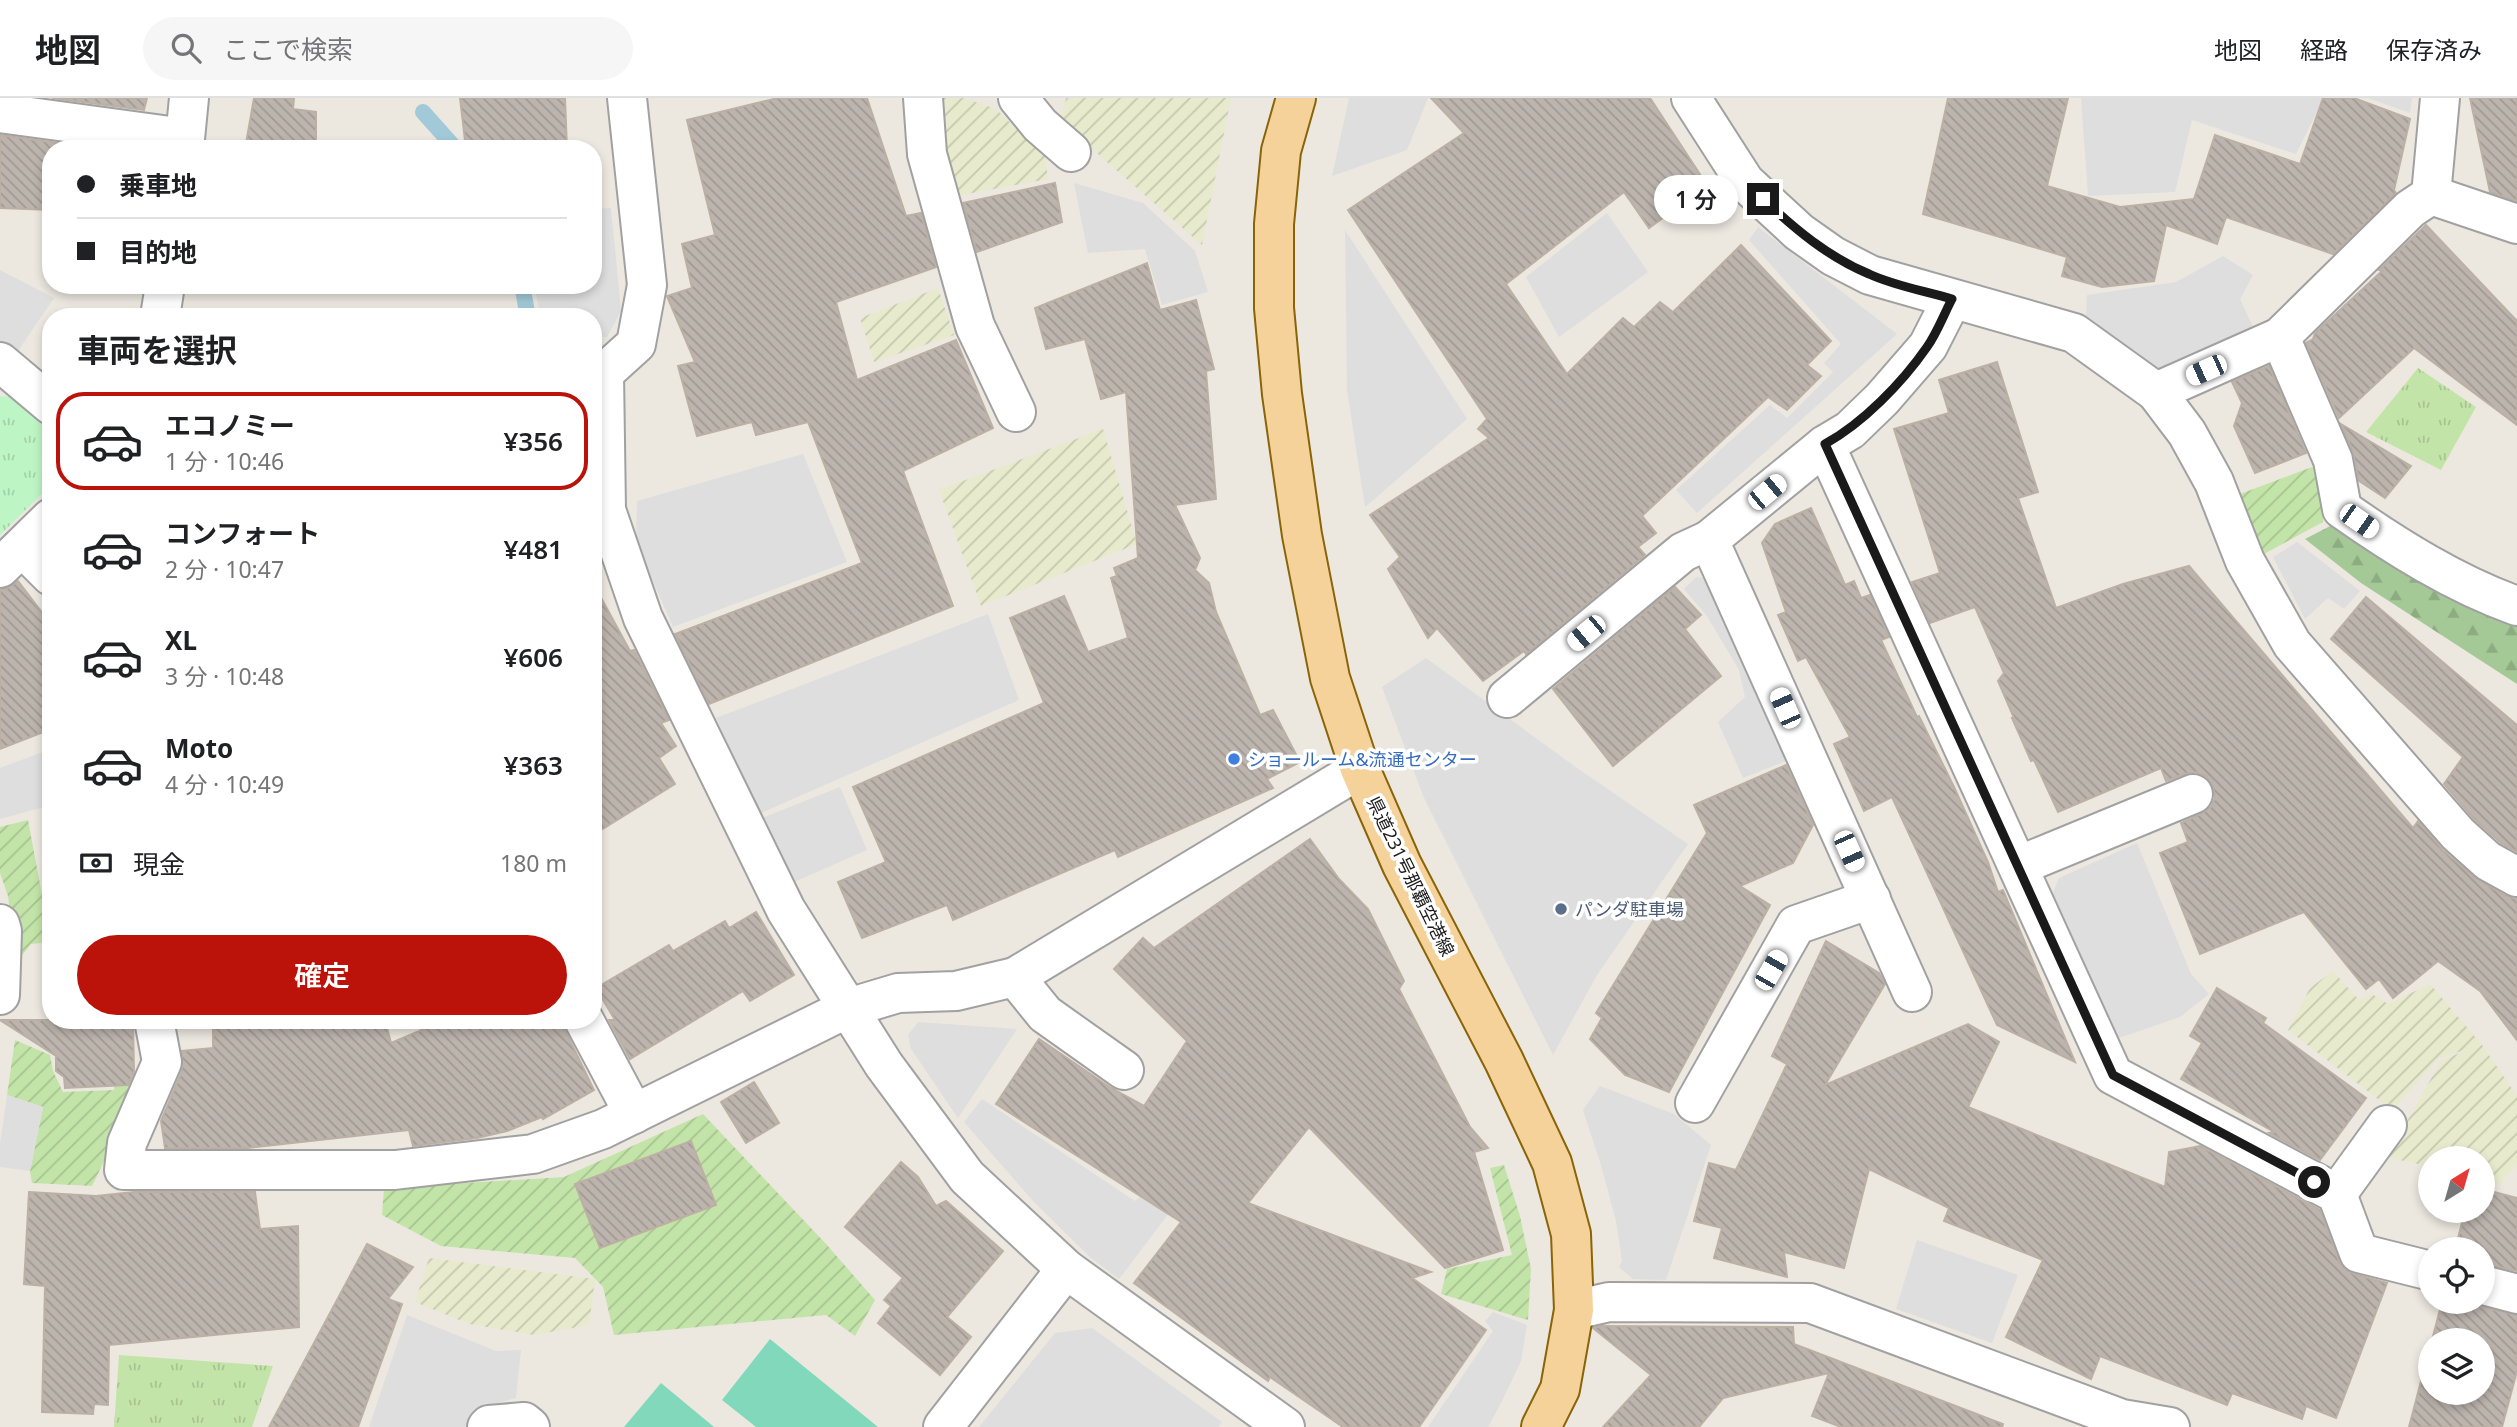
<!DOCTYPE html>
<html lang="ja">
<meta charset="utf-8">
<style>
body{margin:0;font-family:"Noto Sans","Noto Sans JP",sans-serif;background:#f6f6f6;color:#202124;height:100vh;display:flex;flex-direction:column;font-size:26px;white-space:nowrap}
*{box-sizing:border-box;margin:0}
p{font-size:23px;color:#757577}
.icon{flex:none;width:38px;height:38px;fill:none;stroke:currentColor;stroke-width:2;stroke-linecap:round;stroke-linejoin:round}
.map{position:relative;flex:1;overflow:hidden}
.sheet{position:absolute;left:42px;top:210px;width:560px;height:721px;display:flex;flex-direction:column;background:#fff;border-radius:28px;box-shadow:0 4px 10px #0003}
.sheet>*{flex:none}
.hud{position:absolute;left:42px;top:42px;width:560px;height:154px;border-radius:28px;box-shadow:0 4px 10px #0003;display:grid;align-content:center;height:154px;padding:0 35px;background:#fff}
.needle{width:46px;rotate:37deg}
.controls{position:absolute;left:2418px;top:1048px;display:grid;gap:14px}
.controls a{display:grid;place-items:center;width:77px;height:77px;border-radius:50%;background:#fff;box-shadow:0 4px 10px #0003;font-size:35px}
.end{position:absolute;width:32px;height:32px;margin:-16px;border:9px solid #1a1a1a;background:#fff;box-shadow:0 0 0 4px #fff}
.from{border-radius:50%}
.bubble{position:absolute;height:49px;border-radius:24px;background:#fff;box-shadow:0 4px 10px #0003;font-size:23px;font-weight:600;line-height:49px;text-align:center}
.car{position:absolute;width:21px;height:42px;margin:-21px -10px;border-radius:9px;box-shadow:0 0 5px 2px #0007;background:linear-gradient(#fff 24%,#345 0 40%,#fff 0 76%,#345 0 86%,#fff 0)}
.hud b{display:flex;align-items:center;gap:24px;height:66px;font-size:26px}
.hud b+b{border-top:2px solid #e0e0e0}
.hud i{width:18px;height:18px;background:#202124}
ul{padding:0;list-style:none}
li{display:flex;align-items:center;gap:21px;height:98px;margin:0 14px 10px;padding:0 21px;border:4px solid transparent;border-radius:28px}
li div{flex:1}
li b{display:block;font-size:26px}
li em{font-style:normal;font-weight:600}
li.active{border-color:#bb120a}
li>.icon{width:63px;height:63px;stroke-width:1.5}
h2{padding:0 35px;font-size:32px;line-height:84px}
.pay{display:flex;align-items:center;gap:18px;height:77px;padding:0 35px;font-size:26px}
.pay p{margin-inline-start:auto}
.action{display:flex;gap:14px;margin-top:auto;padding:14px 35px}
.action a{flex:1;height:80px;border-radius:42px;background:#bb120a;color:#fff;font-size:28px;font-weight:600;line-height:80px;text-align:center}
header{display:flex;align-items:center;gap:42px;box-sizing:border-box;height:98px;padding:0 35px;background:#fff;border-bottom:2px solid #e0e0e0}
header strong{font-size:33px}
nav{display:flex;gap:38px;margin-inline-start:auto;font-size:24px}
.search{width:490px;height:63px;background:#f6f6f6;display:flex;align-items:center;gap:18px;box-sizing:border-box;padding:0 24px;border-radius:38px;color:#757577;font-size:26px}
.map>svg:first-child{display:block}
.farmland{fill:url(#farmland-furrows)}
.grass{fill:url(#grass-tufts)}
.forest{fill:url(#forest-firs)}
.park{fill:url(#park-tufts)}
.garden{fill:url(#garden-furrows)}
.pitch{fill:#81d8ba}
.parking{fill:#dedede}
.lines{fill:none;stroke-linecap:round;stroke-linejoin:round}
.stream{stroke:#a2c9d8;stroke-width:16}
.building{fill:url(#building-back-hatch);stroke:#bcb0a4;stroke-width:2}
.minor-casing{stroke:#a1a1a1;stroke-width:42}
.major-casing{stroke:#896408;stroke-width:42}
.minor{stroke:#fff;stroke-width:38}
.major{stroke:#f6d29b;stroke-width:38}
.route{stroke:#1a1a1a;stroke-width:9}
.shop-dot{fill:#3f7fe0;stroke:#fff;stroke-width:2.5}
.service-dot{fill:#5c6f8a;stroke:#fff;stroke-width:2.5}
.labels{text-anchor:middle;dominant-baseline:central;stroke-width:7;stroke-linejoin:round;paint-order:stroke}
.shop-label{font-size:18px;fill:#366cbe;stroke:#fff;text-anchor:start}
.street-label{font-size:18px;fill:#1a1a1a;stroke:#fff}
.service-label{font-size:18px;fill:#4e5e75;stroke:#fff;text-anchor:start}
</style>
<header>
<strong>地図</strong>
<div class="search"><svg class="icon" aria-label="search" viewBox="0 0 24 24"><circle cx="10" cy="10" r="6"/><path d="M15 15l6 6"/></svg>ここで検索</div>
<nav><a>地図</a><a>経路</a><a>保存済み</a></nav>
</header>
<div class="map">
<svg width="2517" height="1329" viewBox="0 0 2517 1329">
<defs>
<pattern id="farmland-furrows" width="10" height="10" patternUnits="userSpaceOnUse" patternTransform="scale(1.75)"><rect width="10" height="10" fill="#e7eacc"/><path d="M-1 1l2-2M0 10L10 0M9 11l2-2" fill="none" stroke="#c6c8af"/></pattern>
<pattern id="grass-tufts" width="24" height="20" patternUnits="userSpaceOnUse" patternTransform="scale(1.75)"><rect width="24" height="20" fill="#c3e4a8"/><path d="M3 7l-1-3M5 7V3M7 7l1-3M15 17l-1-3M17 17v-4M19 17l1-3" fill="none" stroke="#a7c390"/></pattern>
<pattern id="forest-firs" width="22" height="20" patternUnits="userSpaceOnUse" patternTransform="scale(1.75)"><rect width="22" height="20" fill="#a4c997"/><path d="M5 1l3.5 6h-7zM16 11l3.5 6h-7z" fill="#8dac82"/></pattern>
<pattern id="park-tufts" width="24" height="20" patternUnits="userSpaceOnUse" patternTransform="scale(1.75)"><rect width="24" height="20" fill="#bef5c4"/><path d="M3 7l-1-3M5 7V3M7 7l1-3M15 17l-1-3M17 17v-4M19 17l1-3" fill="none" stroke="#a3d1a8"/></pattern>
<pattern id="garden-furrows" width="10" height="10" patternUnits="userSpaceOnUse" patternTransform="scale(1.75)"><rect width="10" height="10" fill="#c3e4a8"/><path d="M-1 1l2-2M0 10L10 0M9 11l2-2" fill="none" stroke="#a7c390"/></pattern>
<pattern id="building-back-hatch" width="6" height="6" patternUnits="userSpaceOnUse" patternTransform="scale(1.75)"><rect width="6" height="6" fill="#bcb4ad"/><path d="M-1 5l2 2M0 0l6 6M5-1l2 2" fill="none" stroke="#a19a94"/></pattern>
</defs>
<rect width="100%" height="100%" fill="#ece8e0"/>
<!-- farmland -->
<g class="farmland">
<polygon points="933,0 964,0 996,11 1045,59 1048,81 951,99"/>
<polygon points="1066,0 1231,0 1202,147 1060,23"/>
<polygon points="938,190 954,237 874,264 860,220"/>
<polygon points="1103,331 1137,446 981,508 939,392"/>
<polygon points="2333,873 2359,902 2372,896 2388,906 2430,886 2482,947 2517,998 2517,1068 2499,1086 2483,1082 2483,1060 2431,1060 2431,1069 2387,1059 2441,963 2471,950 2439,960 2392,1012 2288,932 2310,890"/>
<polygon points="429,1160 595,1181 589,1227 534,1237 469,1226 415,1204"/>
</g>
<!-- grass -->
<g class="grass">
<polygon points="2418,270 2476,309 2441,372 2366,334"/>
<polygon points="119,1257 273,1268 252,1329 114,1329"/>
</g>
<!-- forest -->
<polygon class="forest" points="2336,425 2517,520 2517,586 2361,485 2305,441"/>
<!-- park -->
<polygon class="park" points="0,298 14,299 51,333 51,387 0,437"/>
<!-- garden -->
<g class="garden">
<polygon points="2320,366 2324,395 2323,424 2262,457 2240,396"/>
<polygon points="28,722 48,829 51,829 51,844 31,846 16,865 8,798 0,775 0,729"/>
<polygon points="15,942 50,957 53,973 63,994 114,992 116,980 139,981 152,965 92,1088 32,1085 30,1073 43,1009 7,997"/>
<polygon points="703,1016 827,1147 875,1202 855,1238 826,1217 614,1237 603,1189 575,1160 441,1148 382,1117 384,1090 564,1079"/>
<polygon points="1504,1067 1520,1118 1531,1171 1528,1222 1441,1196 1447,1171 1512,1157 1490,1070"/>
</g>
<!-- pitch -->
<g class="pitch">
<polygon points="770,1241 878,1329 756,1329 722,1302"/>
<polygon points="661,1285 714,1329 624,1329"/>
</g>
<!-- parking -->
<g class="parking">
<polygon points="1349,0 1428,0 1407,52 1332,78"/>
<polygon points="2081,0 2324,0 2296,56 2192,22 2175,94 2088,98"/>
<polygon points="2368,0 2412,0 2410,15"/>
<polygon points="1074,85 1143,105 1195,153 1208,194 1162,207 1145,151 1088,155"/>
<polygon points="611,110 621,213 607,239 593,239 593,219 541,219 534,187 593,187 593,111"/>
<polygon points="1607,115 1648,174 1559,239 1526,179"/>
<polygon points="1758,129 1897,236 1697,415 1676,392 1770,307 1787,320 1833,274 1824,265 1841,246 1749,142"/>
<polygon points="1345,132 1467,321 1365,409 1347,292"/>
<polygon points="2223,158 2253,177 2240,201 2253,229 2161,272 2086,218 2087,197 2176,184"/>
<polygon points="0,172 54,200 0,279"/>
<polygon points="803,356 847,464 673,529 636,444 637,403"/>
<polygon points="2297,444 2360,493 2344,511 2328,500 2305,521 2273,459"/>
<polygon points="1696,479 1709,481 1791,661 1743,680 1718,624 1745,599 1739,572 1707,518 1684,491"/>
<polygon points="988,516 1019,602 761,715 716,620"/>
<polygon points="1426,560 1577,670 1688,746 1597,877 1553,957 1424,700 1382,589"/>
<polygon points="51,651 51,707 0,721 0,670"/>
<polygon points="840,689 867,752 792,785 762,720"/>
<polygon points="2137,745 2191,876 2209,896 2180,919 2113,942 2050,802 2059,780"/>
<polygon points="918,924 1017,931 958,1020 911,951 908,937"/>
<polygon points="1600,988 1674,1016 1711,1047 1666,1182 1633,1181 1619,1169 1622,1163 1616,1123 1601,1067 1583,1012"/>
<polygon points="7,997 43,1009 30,1073 0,1069 0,1046"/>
<polygon points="982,1001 1135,1103 1153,1087 1179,1102 1119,1181 1091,1160 1034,1104 964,1024"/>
<polygon points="1917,1142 2018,1177 1992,1245 1896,1211"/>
<polygon points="1493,1214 1527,1227 1521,1263 1503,1301 1488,1329 1428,1329 1493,1233 1485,1223"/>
<polygon points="407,1217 496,1253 521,1252 516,1300 485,1308 468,1329 369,1329"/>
<polygon points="1092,1230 1222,1324 1218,1329 979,1329 1055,1235"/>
</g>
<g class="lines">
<!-- stream -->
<g class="stream">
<polyline points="423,14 456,51"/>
<polyline points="522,187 528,219"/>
</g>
</g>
<!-- building -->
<g class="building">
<polygon points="52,0 147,0 144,12"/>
<polygon points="254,0 294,0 293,11 316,14 316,51 245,51"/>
<polygon points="460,0 565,0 567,51 466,51"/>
<polygon points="778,0 867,0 906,118 921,115 936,169 836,204 857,282 956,242 993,330 903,373 953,508 709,606 675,536 862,465 808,324 756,337 752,324 697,338 678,268 695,264 667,198 692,190 682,146 715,137 687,22"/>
<polygon points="1431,0 1650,0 1707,87 1649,130 1624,94 1506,186 1567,276 1623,220 1634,229 1660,204 1673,214 1741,147 1831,243 1807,267 1821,278 1787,312 1768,299 1642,418 1656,435 1638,449 1645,457 1526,556 1524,553 1483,583 1437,530 1428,540 1388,471 1400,459 1370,417 1489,340 1478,331 1487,321 1348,112 1464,35"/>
<polygon points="1948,0 2068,0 2047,88 2120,109 2194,101 2215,37 2300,66 2323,0 2354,0 2410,21 2394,92 2396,95 2333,156 2226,119 2217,146 2166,127 2154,183 2102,189 2062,178 2067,159 1923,116"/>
<polygon points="2470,0 2517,0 2517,103 2490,94"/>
<polygon points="0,37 101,51 51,51 51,112 0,110"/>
<polygon points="1055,85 1062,124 977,154 963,105"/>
<polygon points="2426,127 2517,223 2517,327 2414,250 2339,320 2306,245 2313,241 2315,235 2382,173 2379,172"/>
<polygon points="1147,165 1160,212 1196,202 1214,271 1206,273 1216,401 1175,407 1200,460 1195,472 1209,485 1216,514 1260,617 1273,612 1300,664 1267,681 1273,690 1118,759 1115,752 953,822 947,807 862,840 838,784 886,764 853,689 1044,605 1010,520 1064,498 1088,554 1128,540 1111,480 1117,478 1114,470 1138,460 1126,294 1101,301 1085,241 1046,251 1035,210"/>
<polygon points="1997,264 2038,394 2018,400 2056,510 2123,486 2189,468 2413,730 2418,723 2443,752 2474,779 2506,798 2517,801 2517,942 2480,893 2438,863 2393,900 2379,881 2366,891 2304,814 2200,856 2160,755 2188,744 2181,725 2201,716 2211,709 2215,700 2213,688 2206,678 2195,674 2185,676 2166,683 2161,670 2058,714 2034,662 2031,663 2012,620 2014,620 1998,583 2004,575 1975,509 1930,525 1912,484 1940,475 1894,331 1949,315 1939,282"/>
<polygon points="2269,268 2306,355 2255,375 2234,328 2242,305 2232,284"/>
<polygon points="2341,326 2411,368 2385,400 2359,383 2353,354"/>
<polygon points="1811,410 1845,487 1854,483 1861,500 1870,497 1889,539 1881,542 1917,619 1919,618 1954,689 1988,764 1998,794 2003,792 2075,964 1997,927 1892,699 1864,713 1834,646 1850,639 1806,559 1798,563 1778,517 1786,514 1762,445 1775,426"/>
<polygon points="18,483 51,526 51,631 0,651 0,491 6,491"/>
<polygon points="593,485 630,553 634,552 669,622 661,625 676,648 659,660 675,686 593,737"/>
<polygon points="1675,489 1701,517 1685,531 1721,578 1613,668 1553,591"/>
<polygon points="2366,499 2517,627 2517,754 2501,745 2474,721 2444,686 2463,659 2331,541"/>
<polygon points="1786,667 1813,727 1793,765 1740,788 1770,807 1669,994 1625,977 1590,941 1602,920 1596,915 1707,735 1694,707"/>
<polygon points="1310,741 1339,781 1368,811 1404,883 1399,891 1470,1029 1488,1050 1474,1054 1503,1152 1445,1170 1309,1029 1248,1105 1431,1174 1412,1180 1486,1232 1419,1329 1343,1329 1270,1279 1268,1283 1134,1185 1181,1124 996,1006 1039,941 1111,990 1144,1008 1187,943 1114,871 1143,840 1154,850"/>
<polygon points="756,814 794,877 750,903 743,893 630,961 609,922 615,922 596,890 669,847 673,853 725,823 729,830"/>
<polygon points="1826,843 1879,875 1885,886 1825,987 1968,926 1999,944 1968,1009 2165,1089 2169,1054 2200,1048 2320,1112 2339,1163 2344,1171 2354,1176 2387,1185 2336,1320 2306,1308 2302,1321 2232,1295 2227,1307 2100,1258 2091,1281 2006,1239 2043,1162 1944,1123 1949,1110 1869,1071 1844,1170 1784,1154 1787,1179 1714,1160 1722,1130 1694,1123 1709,1065 1736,1072 1787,966 1772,958"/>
<polygon points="2217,890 2266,920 2263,925 2366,1000 2320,1062 2269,1035 2274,1034 2181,981 2202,945 2190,938"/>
<polygon points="0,922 133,922 134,974 128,987 65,990 64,979 56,973 56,958"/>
<polygon points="213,922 385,922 391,945 445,922 562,922 565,932 594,992 543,1021 542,1019 507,1033 477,1040 413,1048 409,1032 248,1050 165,1050 161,1023 182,973 182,953 213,950"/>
<polygon points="754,984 779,1025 746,1045 721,1004"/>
<polygon points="691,1043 716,1107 600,1150 575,1086"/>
<polygon points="901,1064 918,1079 936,1108 946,1103 1003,1153 947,1219 971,1239 940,1277 878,1225 891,1208 884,1202 903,1180 845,1129"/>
<polygon points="2483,1091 2517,1100 2517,1173 2483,1166 2483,1152 2455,1152 2465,1113 2483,1113"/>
<polygon points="29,1094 96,1098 134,1094 255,1094 260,1131 298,1128 299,1229 109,1247 108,1307 94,1306 93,1316 42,1314 45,1188 24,1186"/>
<polygon points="367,1146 413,1169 388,1201 402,1206 358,1329 269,1329"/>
<polygon points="2442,1204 2470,1204 2477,1208 2517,1217 2517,1273 2502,1329 2409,1329 2431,1245 2431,1295 2483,1295 2483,1242 2432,1242"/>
<polygon points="1602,1228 1793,1229 1794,1246 2003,1326 2002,1329 1841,1329 1812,1318 1829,1275 1723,1300 1699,1329 1603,1329 1651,1277 1593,1230"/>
</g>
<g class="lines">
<!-- minor casing -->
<g class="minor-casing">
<g id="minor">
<polyline points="627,0 647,187 636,246 604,275 606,412 643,520 786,812 884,967 967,1079 1066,1171 1285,1329"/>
<polyline points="923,0 927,56 975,228 1016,314"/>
<polyline points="1018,0 1040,27 1071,54"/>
<polyline points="1691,0 1745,84 1799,134 1833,158 1870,177 2074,235 2156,294 2187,335 2214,384 2245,463 2292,546 2458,736 2488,763 2517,779"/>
<polyline points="0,15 185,40"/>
<polyline points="184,51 189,0"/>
<polyline points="2431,97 2517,126"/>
<polyline points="160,219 165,187"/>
<path d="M2280,239L2333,362L2342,411C2396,449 2455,486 2517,508"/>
<polyline points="0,264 51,307"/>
<polyline points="2156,294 2280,239 2410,111 2431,97 2440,0"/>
<polyline points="1825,347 2113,977 2337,1096 2359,1155 2431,1173"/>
<polyline points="23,450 51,478"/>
<polyline points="0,470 51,420"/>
<polyline points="1507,600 1683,454 1709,442"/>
<polyline points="2018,768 2193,696"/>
<polyline points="0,826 2,833 0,897"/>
<polyline points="1015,879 1045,916 1124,972"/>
<polyline points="1912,894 1709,442 1825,347 1850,332 1882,301 1928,248 1952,201"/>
<polyline points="154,922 162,964 127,1045 124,1072 395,1072 533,1056 603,1031 848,910 898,895 956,893 1015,879 1360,671"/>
<polyline points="584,922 634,1016"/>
<polyline points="1695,1005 1796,827 1871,801"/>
<polyline points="2337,1096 2387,1027"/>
<polyline points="2483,1187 2517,1196"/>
<polyline points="1574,1212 1609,1204 1810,1205 2122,1321 2170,1329"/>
<polyline points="487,1329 489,1327 524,1324 530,1329"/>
<polyline points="943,1329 1066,1171"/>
</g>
</g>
<!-- major casing -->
<g class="major-casing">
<polyline id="major" points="1296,0 1281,53 1274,126 1274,210 1282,296 1302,437 1330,580 1360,671 1402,767 1504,963 1552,1065 1571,1136 1574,1212 1560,1291 1541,1329"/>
</g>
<!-- minor -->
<use href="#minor" class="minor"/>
<!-- major -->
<use href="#major" class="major"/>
</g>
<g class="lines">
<!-- route -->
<path class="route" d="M1763,101C1795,131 1828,159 1869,176C1895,188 1925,193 1952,201C1944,216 1937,235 1927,249C1902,285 1863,325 1825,346L2113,977L2314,1084"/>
</g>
<!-- markers -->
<circle class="shop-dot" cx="1234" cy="661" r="7"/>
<circle class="service-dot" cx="1561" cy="811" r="7"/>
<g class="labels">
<!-- shop labels -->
<g class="shop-label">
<text x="1248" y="661">ショールーム&amp;流通センター</text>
</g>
<!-- street labels -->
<g class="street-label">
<text transform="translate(1411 778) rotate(64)">県道231号那覇空港線</text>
</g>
<!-- service labels -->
<g class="service-label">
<text x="1575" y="811">パンダ駐車場</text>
</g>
</g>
</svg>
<div class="controls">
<a><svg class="needle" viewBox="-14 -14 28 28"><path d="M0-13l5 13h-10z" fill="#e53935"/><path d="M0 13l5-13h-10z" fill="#757577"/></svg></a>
<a><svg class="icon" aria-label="locate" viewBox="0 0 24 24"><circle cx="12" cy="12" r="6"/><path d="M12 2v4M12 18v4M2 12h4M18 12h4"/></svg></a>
<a><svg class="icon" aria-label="layers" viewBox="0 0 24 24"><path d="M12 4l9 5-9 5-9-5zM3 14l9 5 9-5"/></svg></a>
</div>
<i class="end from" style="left:2314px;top:1084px"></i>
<i class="end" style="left:1763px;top:101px"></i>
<div class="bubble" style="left:1654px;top:77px;width:84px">1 分</div>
<i class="car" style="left:2206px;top:272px;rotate:246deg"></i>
<i class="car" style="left:1767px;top:394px;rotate:50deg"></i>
<i class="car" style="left:2359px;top:423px;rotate:125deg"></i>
<i class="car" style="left:1586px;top:535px;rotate:230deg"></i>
<i class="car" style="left:1785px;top:610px;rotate:336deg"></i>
<i class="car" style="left:1849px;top:753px;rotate:156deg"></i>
<i class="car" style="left:1771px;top:872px;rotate:30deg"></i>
<div class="hud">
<b><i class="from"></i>乗車地</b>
<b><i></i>目的地</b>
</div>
<section class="sheet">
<h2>車両を選択</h2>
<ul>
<li class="active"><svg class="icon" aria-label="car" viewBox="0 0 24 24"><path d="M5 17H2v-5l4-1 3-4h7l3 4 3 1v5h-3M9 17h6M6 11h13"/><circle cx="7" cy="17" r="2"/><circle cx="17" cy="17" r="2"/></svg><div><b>エコノミー</b><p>1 分 · 10:46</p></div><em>¥356</em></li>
<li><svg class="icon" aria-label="car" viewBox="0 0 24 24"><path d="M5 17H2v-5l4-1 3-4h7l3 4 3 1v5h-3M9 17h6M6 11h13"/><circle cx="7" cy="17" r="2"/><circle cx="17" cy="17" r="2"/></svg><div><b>コンフォート</b><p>2 分 · 10:47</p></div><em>¥481</em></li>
<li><svg class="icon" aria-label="car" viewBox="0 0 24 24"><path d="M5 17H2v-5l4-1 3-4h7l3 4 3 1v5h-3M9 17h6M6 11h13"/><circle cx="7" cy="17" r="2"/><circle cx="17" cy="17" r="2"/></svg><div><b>XL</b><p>3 分 · 10:48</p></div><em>¥606</em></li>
<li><svg class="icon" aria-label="car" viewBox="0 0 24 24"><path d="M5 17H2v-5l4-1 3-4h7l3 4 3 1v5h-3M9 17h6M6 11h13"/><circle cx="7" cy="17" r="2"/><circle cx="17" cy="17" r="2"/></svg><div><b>Moto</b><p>4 分 · 10:49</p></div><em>¥363</em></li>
</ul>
<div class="pay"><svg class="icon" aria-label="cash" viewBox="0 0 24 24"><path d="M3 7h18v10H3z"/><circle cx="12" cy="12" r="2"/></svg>現金<p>180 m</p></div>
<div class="action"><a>確定</a></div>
</section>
</div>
